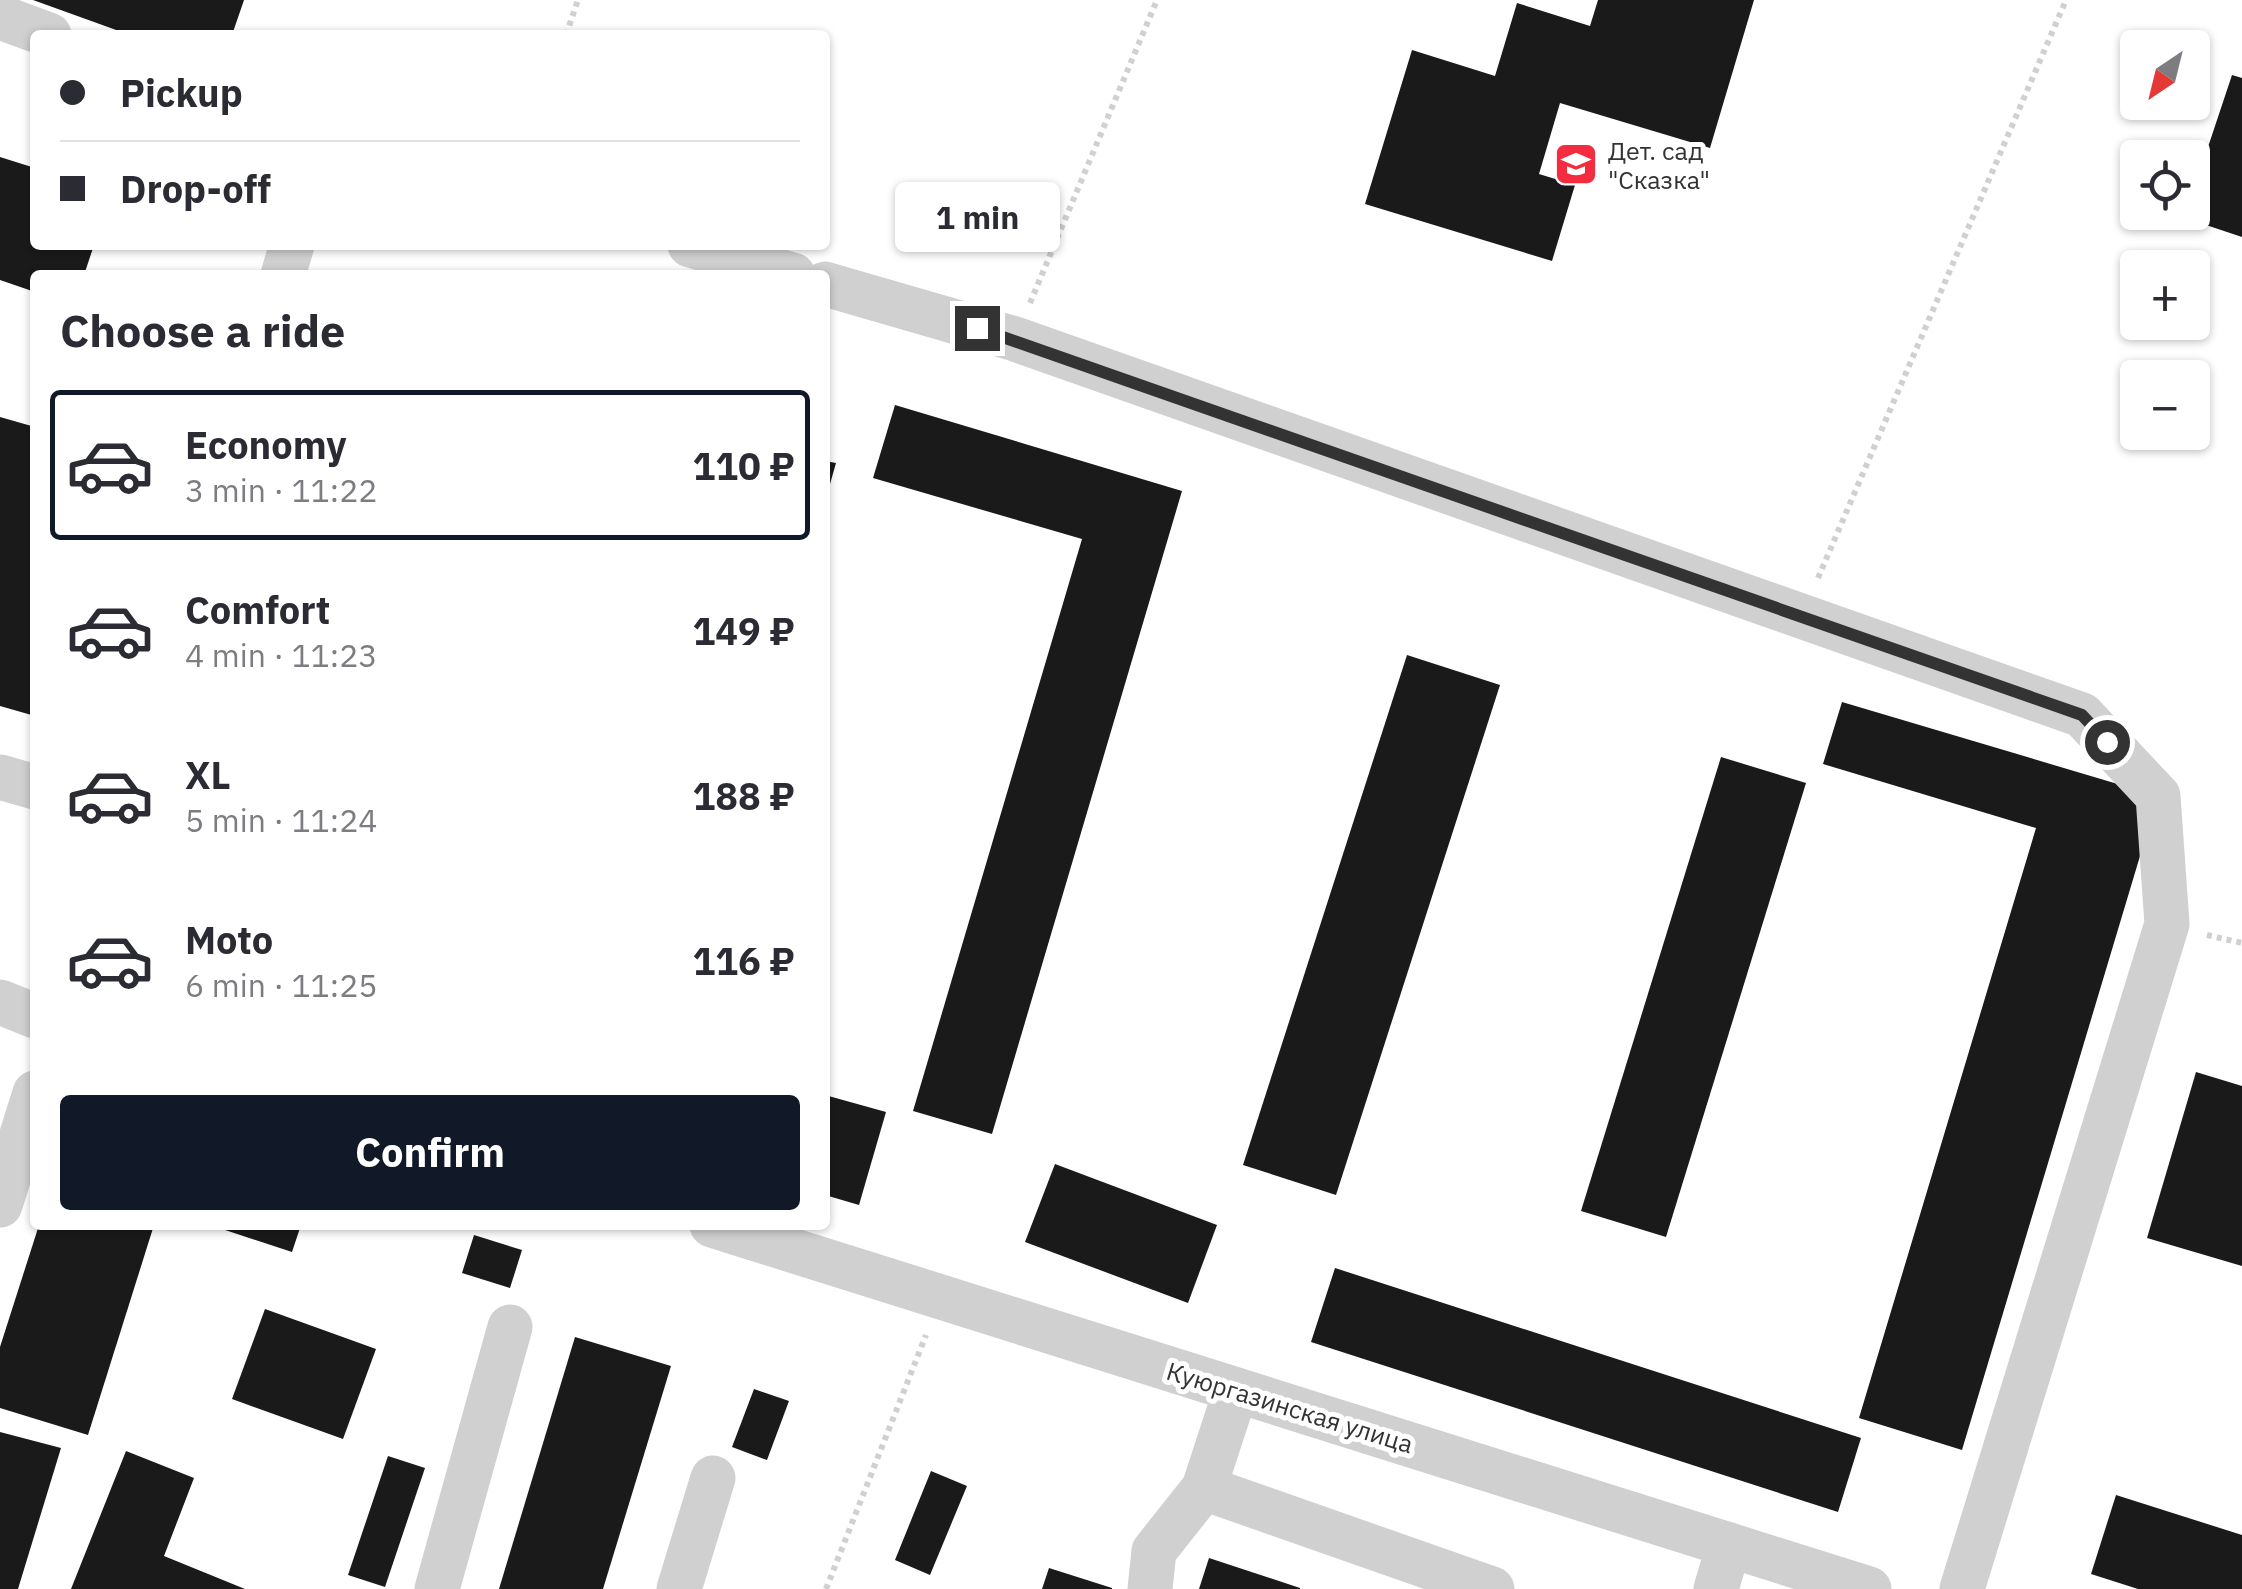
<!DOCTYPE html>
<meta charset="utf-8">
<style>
body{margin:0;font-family:"IBM Plex Sans",sans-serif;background:#f2f2f3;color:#2b2b33;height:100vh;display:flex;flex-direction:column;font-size:38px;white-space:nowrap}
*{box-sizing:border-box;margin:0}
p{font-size:32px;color:#7c7c81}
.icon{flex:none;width:55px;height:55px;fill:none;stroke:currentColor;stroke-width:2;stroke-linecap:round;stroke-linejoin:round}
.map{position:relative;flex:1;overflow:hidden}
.side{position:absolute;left:30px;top:270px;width:800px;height:960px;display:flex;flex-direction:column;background:#fff;border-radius:10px;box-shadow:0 2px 8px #0004}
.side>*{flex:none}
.guide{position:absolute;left:30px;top:30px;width:800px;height:220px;border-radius:10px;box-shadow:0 2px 8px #0004;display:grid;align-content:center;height:220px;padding:0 30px;background:#fff}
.needle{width:65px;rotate:215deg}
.buttons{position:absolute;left:2120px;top:30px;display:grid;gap:20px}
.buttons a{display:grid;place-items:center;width:90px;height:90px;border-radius:10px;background:#fff;box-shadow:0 2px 8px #0004;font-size:50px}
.end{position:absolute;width:45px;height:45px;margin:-22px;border:12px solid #333;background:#fff;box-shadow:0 0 0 5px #fff}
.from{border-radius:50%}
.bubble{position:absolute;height:70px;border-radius:10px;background:#fff;box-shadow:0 2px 8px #0004;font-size:32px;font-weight:700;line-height:70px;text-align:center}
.guide b{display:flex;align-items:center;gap:35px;height:95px;font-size:38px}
.guide b+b{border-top:2px solid #e1e1e2}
.guide i{width:25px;height:25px;background:#2b2b33}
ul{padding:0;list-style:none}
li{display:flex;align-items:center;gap:30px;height:150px;margin:0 20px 15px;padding:0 10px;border:5px solid transparent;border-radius:10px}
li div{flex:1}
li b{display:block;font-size:38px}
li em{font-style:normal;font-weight:700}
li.on{border-color:#111827}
li>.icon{width:90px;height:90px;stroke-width:1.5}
h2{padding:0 30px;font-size:45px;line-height:120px}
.cta{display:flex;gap:20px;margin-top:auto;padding:20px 30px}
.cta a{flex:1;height:115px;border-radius:10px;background:#111827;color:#fff;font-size:40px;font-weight:700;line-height:115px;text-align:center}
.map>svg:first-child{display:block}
.building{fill:#1a1a1a}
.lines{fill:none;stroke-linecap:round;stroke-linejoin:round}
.path{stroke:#d0d0d0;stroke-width:6;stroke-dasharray:5 5;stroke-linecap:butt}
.minor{stroke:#d0d0d0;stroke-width:45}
.route{stroke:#333;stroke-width:12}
.labels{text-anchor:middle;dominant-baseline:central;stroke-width:10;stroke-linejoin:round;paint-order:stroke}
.poi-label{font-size:25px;fill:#333;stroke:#fff;text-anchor:start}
.street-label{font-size:25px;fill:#333;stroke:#fff}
</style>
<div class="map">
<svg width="2242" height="1589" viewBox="0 0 2242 1589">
<rect width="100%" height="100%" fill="#fff"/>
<!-- building -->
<g class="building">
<polygon points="33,0 244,0 232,35 130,35"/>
<polygon points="1598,0 1754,0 1710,148 1560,103 1539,174 1575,185 1552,261 1365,204 1412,50 1495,76 1517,3 1590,26"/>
<polygon points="2232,75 2242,78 2242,237 2185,218 2192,212 2192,195"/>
<polygon points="0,157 35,168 35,245 94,245 84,275 35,275 35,292 0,280"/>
<polygon points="895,405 1182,491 992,1134 913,1111 1082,539 873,478"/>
<polygon points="0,417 35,427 35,716 0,706"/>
<polygon points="825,461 836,463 826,498 825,498"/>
<polygon points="1407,655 1500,685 1336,1195 1243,1165"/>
<polygon points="1842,702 2158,796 1962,1450 1859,1418 2036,828 1823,764"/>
<polygon points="1721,757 1806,783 1666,1237 1581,1211"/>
<polygon points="2196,1072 2242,1086 2242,1266 2147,1238"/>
<polygon points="825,1095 886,1112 859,1205 825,1195"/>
<polygon points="1055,1164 1217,1225 1188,1303 1025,1242"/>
<polygon points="39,1225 154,1225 88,1435 0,1408 0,1347"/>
<polygon points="210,1225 301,1225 292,1252"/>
<polygon points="474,1235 522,1250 510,1288 462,1273"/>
<polygon points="1335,1268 1861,1438 1838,1512 1311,1342"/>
<polygon points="265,1309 376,1349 343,1439 232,1399"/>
<polygon points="575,1337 671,1366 603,1589 499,1589"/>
<polygon points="754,1389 789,1401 767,1460 732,1447"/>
<polygon points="0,1432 61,1448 18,1589 0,1589"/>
<polygon points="126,1451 194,1478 164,1556 245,1589 71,1589"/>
<polygon points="388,1456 425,1468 385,1587 348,1575"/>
<polygon points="931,1471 967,1486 930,1575 895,1560"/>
<polygon points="2116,1495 2242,1535 2242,1589 2138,1589 2091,1574"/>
<polygon points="1209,1558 1300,1588 1300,1589 1199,1589"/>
<polygon points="1049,1568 1112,1588 1112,1589 1042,1589"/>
</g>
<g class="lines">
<!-- path -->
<g class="path">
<polyline points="566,35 578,0"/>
<polyline points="1030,303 1157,0"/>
<polyline points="1818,578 2066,0"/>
<polyline points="2207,935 2242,943"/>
<polyline points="826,1589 926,1335"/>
</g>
<!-- minor -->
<g class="minor">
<polyline points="0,17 49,35"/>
<polyline points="690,245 793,275"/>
<polyline points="283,275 292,245"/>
<polyline points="825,284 1015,339 2082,715 2158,796 2167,924 1962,1589"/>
<polyline points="0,777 35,787"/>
<polyline points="0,1002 35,1016"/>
<polyline points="0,1205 35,1093"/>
<polyline points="712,1225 1869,1589"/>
<polyline points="1204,1488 1492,1589"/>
<polyline points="437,1589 510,1327"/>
<polyline points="679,1589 713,1478"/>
<polyline points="1150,1589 1154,1551 1204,1488 1236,1390"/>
<polyline points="1716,1589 1729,1545"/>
</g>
</g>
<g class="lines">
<!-- route -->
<polyline class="route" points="977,328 2082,715 2107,742"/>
</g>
<!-- icons -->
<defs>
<g id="school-square" transform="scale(2.25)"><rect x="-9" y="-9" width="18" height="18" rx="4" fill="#f32c40" stroke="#fff"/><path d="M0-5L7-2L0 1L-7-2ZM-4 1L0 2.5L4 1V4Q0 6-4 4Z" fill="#fff"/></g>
</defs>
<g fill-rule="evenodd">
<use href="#school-square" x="1576" y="164"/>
</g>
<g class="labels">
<!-- poi labels -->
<g class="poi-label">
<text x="1608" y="150">Дет. сад<tspan x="1608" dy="29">"Сказка"</tspan></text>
</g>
<!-- street labels -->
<g class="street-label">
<text transform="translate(1290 1407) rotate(17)">Куюргазинская улица</text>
</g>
</g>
</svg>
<div class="buttons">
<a><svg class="needle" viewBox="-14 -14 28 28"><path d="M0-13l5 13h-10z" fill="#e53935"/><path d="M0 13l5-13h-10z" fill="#7c7c81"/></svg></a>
<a><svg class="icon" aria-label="locate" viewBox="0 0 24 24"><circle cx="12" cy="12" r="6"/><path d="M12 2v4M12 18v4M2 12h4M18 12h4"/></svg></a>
<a>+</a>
<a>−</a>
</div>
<i class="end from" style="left:2107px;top:742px"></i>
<i class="end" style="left:977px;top:328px"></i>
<div class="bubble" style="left:895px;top:182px;width:165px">1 min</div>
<div class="guide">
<b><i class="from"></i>Pickup</b>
<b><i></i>Drop-off</b>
</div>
<section class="side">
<h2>Choose a ride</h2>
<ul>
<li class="on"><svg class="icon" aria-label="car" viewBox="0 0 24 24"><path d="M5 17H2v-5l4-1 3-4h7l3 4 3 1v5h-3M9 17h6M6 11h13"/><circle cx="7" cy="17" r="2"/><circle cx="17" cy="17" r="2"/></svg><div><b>Economy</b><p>3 min · 11:22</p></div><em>110 ₽</em></li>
<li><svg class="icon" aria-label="car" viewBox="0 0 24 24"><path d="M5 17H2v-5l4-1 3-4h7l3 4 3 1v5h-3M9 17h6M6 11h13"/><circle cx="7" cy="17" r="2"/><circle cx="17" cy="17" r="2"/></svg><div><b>Comfort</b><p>4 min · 11:23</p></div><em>149 ₽</em></li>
<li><svg class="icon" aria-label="car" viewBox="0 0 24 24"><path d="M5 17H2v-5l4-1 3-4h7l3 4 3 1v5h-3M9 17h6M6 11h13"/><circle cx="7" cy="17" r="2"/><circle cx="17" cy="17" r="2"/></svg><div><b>XL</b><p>5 min · 11:24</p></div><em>188 ₽</em></li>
<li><svg class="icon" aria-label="car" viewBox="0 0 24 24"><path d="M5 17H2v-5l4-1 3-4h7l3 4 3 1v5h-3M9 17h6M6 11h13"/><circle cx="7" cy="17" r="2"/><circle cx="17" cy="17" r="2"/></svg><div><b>Moto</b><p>6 min · 11:25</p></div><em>116 ₽</em></li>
</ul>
<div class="cta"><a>Confirm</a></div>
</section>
</div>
